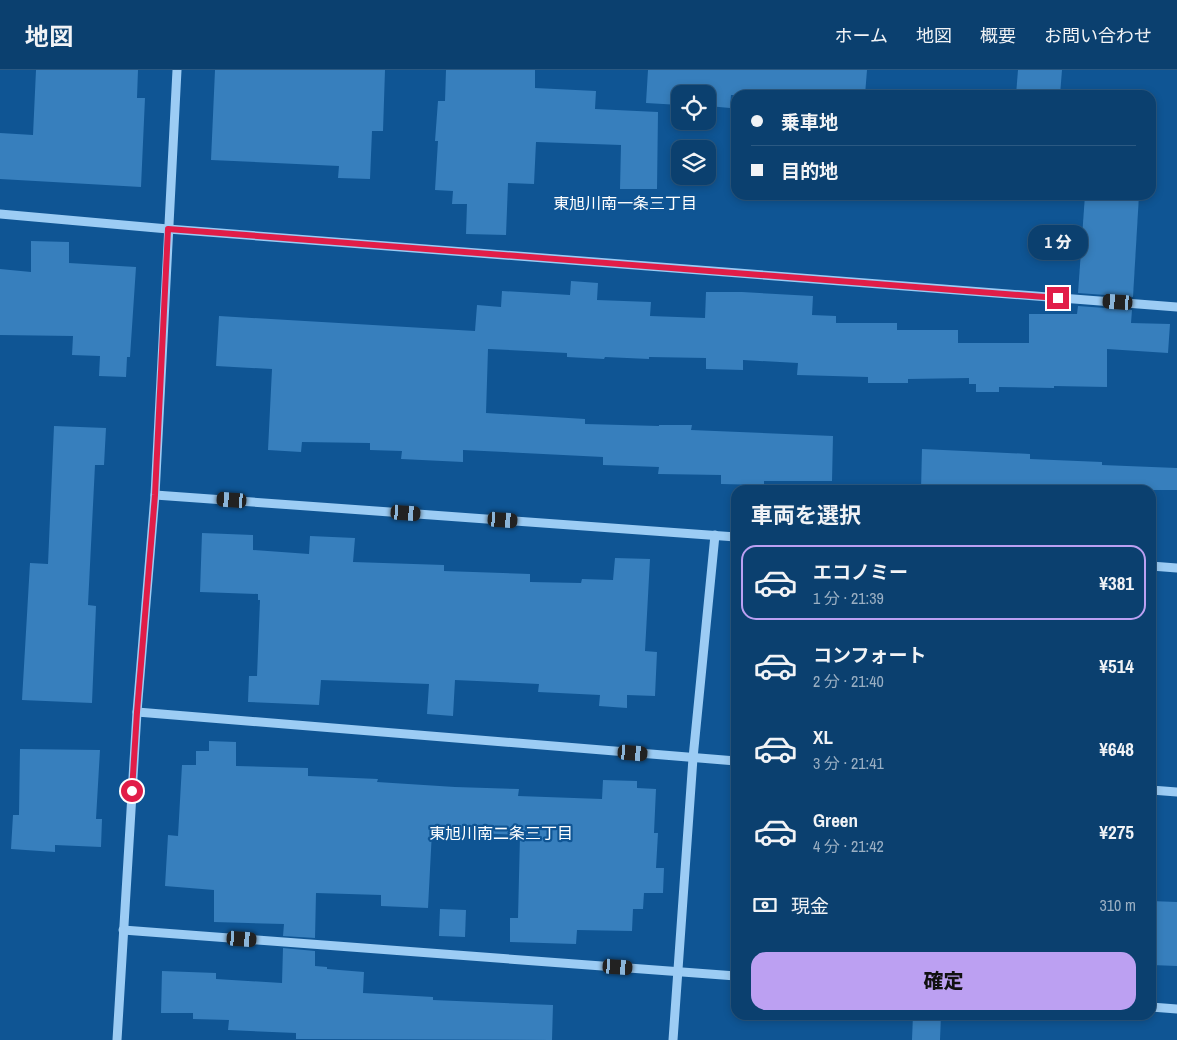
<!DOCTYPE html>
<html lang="ja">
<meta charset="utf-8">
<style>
body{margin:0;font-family:"Archivo Narrow","Noto Sans JP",sans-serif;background:#194b77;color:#f1f3f6;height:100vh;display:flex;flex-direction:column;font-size:19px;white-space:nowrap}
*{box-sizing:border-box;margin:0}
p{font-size:16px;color:#9aafc3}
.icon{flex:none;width:28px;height:28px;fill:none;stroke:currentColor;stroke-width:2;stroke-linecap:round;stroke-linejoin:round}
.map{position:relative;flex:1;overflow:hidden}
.panel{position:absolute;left:731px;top:415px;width:425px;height:535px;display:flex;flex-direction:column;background:#0b406f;border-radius:15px;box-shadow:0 2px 8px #0003,0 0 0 1px #2b5982}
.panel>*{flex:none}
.hud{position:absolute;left:731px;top:20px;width:425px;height:110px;border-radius:15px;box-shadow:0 2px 8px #0003,0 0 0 1px #2b5982;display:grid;align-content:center;height:110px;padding:0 20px;background:#0b406f}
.fabs{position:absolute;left:671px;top:15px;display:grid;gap:10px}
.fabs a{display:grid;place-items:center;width:45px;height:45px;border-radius:10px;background:#0b406f;box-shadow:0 2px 8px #0003,0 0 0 1px #2b5982;font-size:25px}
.end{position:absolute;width:22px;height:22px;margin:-11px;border:6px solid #e11d48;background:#fff;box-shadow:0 0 0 2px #fff}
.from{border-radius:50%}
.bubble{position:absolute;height:35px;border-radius:15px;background:#0b406f;box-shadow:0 2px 8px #0003,0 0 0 1px #2b5982;font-size:16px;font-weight:800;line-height:35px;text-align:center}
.car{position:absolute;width:15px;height:30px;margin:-15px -8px;border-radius:6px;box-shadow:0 0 4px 1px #0007;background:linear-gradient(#222 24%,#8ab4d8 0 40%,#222 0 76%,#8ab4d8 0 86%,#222 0)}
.hud b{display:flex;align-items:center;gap:18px;height:48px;font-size:19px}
.hud b+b{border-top:1px solid #2b5982}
.hud i{width:12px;height:12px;background:#f1f3f6}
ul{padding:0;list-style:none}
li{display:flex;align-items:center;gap:15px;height:75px;margin:0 10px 8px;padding:0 10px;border:2px solid transparent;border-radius:15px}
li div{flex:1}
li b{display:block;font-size:19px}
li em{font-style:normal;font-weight:800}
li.on{border-color:#bca0f2}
li>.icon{width:45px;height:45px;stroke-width:1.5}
h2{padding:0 20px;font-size:22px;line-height:60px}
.pay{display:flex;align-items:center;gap:12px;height:55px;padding:0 20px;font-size:19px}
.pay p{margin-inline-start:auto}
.cta{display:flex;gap:10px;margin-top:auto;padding:10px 20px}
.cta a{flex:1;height:58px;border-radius:15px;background:#bca0f2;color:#111;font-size:20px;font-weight:800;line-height:58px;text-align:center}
header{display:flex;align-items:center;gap:30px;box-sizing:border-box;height:70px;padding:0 25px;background:#0b406f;border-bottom:1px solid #2b5982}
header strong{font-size:24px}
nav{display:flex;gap:28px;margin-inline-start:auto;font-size:18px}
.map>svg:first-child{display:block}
.building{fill:#377fbd}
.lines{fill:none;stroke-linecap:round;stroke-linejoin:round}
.minor{stroke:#9cccf4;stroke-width:9}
.route{stroke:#e11d48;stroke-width:6}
.labels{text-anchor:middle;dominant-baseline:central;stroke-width:4.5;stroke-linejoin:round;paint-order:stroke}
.neighbourhood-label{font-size:16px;fill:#fff;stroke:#0f5594}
</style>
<header>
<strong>地図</strong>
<nav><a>ホーム</a><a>地図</a><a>概要</a><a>お問い合わせ</a></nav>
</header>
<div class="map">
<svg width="1177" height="970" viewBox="0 0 1177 970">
<rect width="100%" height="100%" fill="#0f5594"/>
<!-- building -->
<g class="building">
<polygon points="36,0 138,0 137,28 145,28 141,117 0,109 0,63 33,65"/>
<polygon points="215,0 385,0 383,61 372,61 370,109 338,108 339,96 211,90"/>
<polygon points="446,0 535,0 535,18 596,21 595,39 658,42 657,119 620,119 621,75 536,72 534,114 508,113 506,165 466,164 467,134 452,134 453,121 435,120 438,71 435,71 438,31 445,31"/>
<polygon points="648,0 867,0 865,25 731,25 730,38 708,36 708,24 680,24 680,35 646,33"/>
<polygon points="1018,0 1062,0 1060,25 1016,25"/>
<polygon points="1085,125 1139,125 1133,227 1078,223"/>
<polygon points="31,171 69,172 69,193 136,197 130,287 127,287 126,307 99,306 100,286 72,285 73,266 0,265 0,199 31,202"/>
<polygon points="571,211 598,213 597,230 651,232 650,246 705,248 706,222 742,222 813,226 812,245 836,246 836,253 897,253 897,260 958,260 958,273 1029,273 1029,244 1077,244 1078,236 1132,240 1131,253 1170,254 1168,283 1107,279 1107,317 1054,316 1054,318 999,317 999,322 976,322 976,314 969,314 969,308 908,309 908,313 868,313 868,307 797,305 798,293 743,290 743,300 706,299 706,288 649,287 649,289 605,287 604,289 567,287 567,283 488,279 486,343 585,349 585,354 659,356 659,355 692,355 691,360 833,366 832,411 764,411 764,415 721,414 721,405 658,404 659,397 603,395 603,387 463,380 463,392 401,389 402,381 370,380 370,373 302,372 301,382 268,380 272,299 216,296 219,246 475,261 477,235 501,237 502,221 570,225"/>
<polygon points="54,356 106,358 104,395 95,395 88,535 96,536 92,633 22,630 30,493 48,494"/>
<polygon points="922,379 1030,384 1030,389 1102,392 1102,395 1177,398 1177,420 921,420"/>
<polygon points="202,463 253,465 253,480 309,484 310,466 355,468 353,492 444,495 444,501 530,504 530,512 581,513 582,509 613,510 615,488 650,489 645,581 657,582 655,626 627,625 627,638 599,636 600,625 538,622 539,614 455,610 453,646 427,644 429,614 321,610 319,635 248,632 249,606 257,606 260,530 258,530 258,524 200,522"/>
<polygon points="209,671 236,672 236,696 308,698 308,706 378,709 377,712 455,717 519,719 518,726 602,729 603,710 637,711 637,718 656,719 654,763 658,763 656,798 664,798 663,823 644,823 643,839 633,839 632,861 577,860 576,874 510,872 510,848 518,848 520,765 432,761 428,838 381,836 381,825 316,823 315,868 283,866 284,854 214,852 214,820 165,816 168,765 178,766 182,695 196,695 196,681 209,681"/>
<polygon points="20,679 100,680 96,749 102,749 101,777 55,775 55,782 11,779 13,745 19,745"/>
<polygon points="1151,831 1177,832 1177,896 1151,895"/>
<polygon points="440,839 466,840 465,867 439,866"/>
<polygon points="283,878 315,881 315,896 327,897 327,899 364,902 363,923 433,927 433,930 553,935 552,970 296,969 296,963 228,960 229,950 193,949 193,943 161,943 162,901 216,903 216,909 282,913"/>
<polygon points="913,945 941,945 940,970 912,970"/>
</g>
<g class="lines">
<!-- minor -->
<g class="minor">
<polyline points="0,144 168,159 1177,237"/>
<polyline points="155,425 736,467"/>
<polyline points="1151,496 1177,498"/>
<polyline points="137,642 736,691"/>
<polyline points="1151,720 1177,722"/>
<polyline points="123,860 736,906"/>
<polyline points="1151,937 1177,939"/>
<polyline points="117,970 137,642 155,425 177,0"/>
<polyline points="673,970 693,688 715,465"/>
</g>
</g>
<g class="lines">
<!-- route -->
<polyline class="route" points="132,721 137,642 155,425 168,159 1058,228"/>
</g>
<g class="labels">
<!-- neighbourhood labels -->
<g class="neighbourhood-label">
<text x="625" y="133">東旭川南一条三丁目</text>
<text x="501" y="763">東旭川南二条三丁目</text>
</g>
</g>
</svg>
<div class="fabs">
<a><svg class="icon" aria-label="locate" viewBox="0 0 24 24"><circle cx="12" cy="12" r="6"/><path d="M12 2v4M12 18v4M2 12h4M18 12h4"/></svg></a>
<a><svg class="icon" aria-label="layers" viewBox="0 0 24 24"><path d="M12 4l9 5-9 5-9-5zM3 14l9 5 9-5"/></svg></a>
</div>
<i class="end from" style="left:132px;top:721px"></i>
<i class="end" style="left:1058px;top:228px"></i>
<div class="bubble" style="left:1028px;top:155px;width:60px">1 分</div>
<i class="car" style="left:1118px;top:232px;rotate:274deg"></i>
<i class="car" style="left:232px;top:430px;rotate:274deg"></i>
<i class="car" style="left:406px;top:443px;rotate:94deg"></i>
<i class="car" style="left:503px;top:450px;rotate:94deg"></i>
<i class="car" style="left:633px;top:683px;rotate:95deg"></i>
<i class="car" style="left:242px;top:869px;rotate:94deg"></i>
<i class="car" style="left:618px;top:897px;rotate:94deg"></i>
<div class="hud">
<b><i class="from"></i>乗車地</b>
<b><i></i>目的地</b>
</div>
<section class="panel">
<h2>車両を選択</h2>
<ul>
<li class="on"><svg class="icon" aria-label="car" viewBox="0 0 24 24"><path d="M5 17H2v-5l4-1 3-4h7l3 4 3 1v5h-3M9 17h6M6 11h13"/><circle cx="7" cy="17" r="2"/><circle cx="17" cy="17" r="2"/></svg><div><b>エコノミー</b><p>1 分 · 21:39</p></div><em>¥381</em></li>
<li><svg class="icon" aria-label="car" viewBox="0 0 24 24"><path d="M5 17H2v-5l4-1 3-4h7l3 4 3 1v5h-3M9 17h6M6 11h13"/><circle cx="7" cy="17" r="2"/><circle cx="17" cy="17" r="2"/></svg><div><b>コンフォート</b><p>2 分 · 21:40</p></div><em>¥514</em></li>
<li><svg class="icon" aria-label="car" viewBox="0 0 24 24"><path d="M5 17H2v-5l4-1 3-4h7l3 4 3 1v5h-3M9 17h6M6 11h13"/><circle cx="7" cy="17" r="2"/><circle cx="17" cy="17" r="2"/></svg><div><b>XL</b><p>3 分 · 21:41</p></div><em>¥648</em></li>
<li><svg class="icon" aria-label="car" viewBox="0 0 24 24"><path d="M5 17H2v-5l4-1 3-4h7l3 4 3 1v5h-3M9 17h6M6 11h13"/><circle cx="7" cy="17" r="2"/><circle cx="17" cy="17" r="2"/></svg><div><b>Green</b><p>4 分 · 21:42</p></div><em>¥275</em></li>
</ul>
<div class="pay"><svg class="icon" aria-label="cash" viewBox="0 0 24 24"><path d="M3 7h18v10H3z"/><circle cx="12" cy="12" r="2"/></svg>現金<p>310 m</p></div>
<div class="cta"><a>確定</a></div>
</section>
</div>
